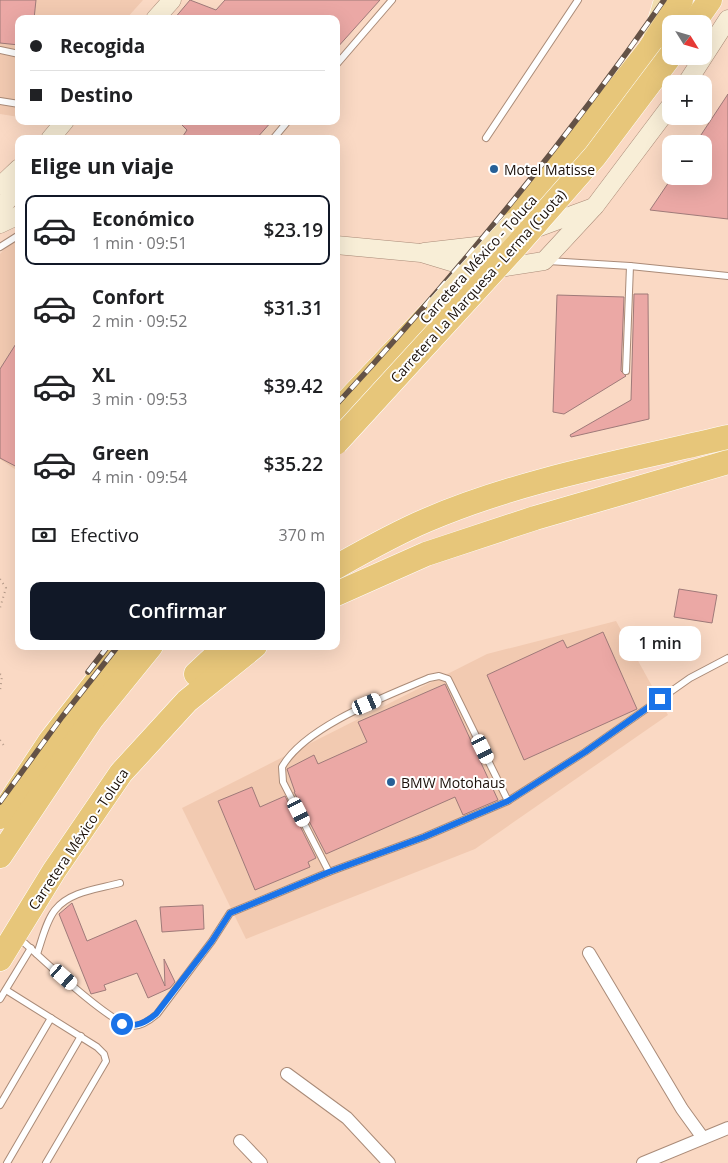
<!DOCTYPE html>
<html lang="es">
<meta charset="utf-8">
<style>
body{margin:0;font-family:"Open Sans",sans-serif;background:#f6f6f6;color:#202124;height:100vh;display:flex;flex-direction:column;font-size:19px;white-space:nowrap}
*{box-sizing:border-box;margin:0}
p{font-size:16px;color:#757577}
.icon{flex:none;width:28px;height:28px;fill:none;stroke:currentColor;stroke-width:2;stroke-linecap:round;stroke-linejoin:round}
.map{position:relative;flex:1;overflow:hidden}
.sheet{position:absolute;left:15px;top:135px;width:325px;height:515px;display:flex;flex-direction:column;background:#fff;border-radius:10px;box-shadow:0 5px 20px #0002}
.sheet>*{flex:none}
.hud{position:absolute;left:15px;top:15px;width:325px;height:110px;border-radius:10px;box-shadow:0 5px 20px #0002;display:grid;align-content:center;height:110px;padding:0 15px;background:#fff}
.needle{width:32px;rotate:127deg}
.fabs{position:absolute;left:662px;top:15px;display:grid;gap:10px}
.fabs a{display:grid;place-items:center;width:50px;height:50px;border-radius:10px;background:#fff;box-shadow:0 5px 20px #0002;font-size:25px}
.end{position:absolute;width:22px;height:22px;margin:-11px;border:6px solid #1a73e8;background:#fff;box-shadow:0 0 0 2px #fff}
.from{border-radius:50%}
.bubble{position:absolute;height:35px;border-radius:10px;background:#fff;box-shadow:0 5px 20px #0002;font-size:16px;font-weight:600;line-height:35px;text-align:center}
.car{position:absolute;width:15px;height:30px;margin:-15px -8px;border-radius:6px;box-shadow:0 0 4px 1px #0007;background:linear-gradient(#fff 24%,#345 0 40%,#fff 0 76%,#345 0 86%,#fff 0)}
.hud b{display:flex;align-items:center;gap:18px;height:48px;font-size:19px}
.hud b+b{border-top:1px solid #e0e0e0}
.hud i{width:12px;height:12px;background:#202124}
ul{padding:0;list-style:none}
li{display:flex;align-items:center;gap:15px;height:70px;margin:0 10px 8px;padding:0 5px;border:2px solid transparent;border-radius:10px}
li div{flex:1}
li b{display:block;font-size:19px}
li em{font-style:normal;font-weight:600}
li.on{border-color:#111827}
li>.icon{width:45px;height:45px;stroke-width:1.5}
h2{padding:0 15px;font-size:22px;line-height:60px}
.pay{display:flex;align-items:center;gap:12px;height:55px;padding:0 15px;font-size:19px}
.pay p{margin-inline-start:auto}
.cta{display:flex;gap:10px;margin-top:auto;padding:10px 15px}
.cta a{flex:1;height:58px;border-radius:10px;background:#111827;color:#fff;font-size:20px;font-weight:600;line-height:58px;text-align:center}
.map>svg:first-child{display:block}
.built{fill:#f2cab1}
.building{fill:#eba8a5;stroke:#9f7a79}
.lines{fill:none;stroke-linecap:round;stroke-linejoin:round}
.service-casing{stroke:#aa8b78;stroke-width:8}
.minor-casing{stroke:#aa8b78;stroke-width:14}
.secondary-casing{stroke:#aa8b78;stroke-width:19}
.primary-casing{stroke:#fff;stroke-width:21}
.motorway-casing{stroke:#fff;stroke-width:25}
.path{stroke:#b39988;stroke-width:2;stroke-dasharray:1 4;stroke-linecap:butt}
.service{stroke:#fff;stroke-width:6}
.minor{stroke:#fff;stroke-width:12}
.secondary{stroke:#f8eed7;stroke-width:18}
.primary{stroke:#f1ddaf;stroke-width:20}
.motorway{stroke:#e7c67a;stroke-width:24}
.rail-casing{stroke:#645246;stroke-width:5.5}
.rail{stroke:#fff;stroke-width:4;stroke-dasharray:11;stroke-linecap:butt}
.primary-bridge-casing{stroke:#fff;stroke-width:21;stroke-linecap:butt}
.motorway-bridge-casing{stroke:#fff;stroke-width:25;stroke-linecap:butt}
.primary-bridge{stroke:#f1ddaf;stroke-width:20}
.motorway-bridge{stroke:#e7c67a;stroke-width:24}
.route{stroke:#1a73e8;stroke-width:6}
.poi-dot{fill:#266097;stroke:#fff;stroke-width:2}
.labels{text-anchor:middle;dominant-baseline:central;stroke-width:4;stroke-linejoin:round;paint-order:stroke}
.poi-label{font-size:14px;fill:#1b1009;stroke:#fff;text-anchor:start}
.street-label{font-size:14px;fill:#1b1009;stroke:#fff}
</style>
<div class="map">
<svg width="728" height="1163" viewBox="0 0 728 1163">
<rect width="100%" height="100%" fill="#fad9c4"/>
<!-- built -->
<g class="built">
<polygon points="0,0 143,0 126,19 19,19 19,117 0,114"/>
<polygon points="19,236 19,472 0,459 0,254 14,238"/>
<polygon points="616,621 668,715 475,849 246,939 182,808 487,654"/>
</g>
<!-- building -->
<g class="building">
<polygon points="0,0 36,0 34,19 19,19 19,45 0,43"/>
<polygon points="190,0 216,10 225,0 380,0 336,49 336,19 174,19"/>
<polygon points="728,94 728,219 650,210 673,176 704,176 704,144 695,144"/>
<polygon points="178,121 272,121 256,139 181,139 187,130"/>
<polygon points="634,294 648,294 649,419 571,437 570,435 631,400"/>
<polygon points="557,295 624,297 621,371 626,376 564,414 553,412"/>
<polygon points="19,339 19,468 0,458 0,369"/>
<polygon points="679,589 717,595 712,623 674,617"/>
<polygon points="603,632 637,709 524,760 487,675 563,640 567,648"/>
<polygon points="445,684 498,800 463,815 455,797 326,854 294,792 295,792 287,769 314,755 318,764 367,742 358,722"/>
<polygon points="252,787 260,807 285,796 316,858 308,862 310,867 255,890 218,801"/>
<polygon points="72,903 87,941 136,920 165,986 164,959 175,982 170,988 148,998 137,973 104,985 106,990 91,994 59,914"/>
<polygon points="203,905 204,929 162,932 160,907"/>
</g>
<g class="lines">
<!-- service casing -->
<g class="service-casing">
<g id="service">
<polyline points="0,50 19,54"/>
<polyline points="336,65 392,0"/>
<polyline points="0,101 19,104"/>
<polyline points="486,138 578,0"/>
<polyline points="273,139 288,121"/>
<polyline points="0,247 19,235"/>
<polyline points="548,261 630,266 728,276"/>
<polyline points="626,371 630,266"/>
<path d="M329,872L283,782L282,767C305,726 387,696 429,678L439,676L448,679L508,801L585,752L690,678L728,658"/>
<path d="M19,938C37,954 113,1027 133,1026C142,1026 150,1020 157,1014L212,941L230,913L329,872L424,837L508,801"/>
<path d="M37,954C42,940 46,921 55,910C70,891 99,889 120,883"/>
<polyline points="6,990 97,1047 104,1054 106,1061 46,1163"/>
<polyline points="0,999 31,948"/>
<polyline points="0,1105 51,1018"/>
<polyline points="7,1163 81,1036"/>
</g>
</g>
<!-- minor casing -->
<g class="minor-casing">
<g id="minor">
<polyline points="589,953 682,1109 703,1138"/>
<polyline points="287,1074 347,1118 389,1163"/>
<polyline points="240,1141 261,1163"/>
<polyline points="643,1163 728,1128"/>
</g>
</g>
<!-- secondary casing -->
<g class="secondary-casing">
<g id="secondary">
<polyline points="155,19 172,0"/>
<polyline points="686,84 728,19"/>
<polyline points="50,139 65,121"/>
<polyline points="0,186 19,168"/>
<polyline points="0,209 19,187"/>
<polyline points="0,224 19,215"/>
<polyline points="534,229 594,207"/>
<polyline points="336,245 421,253 464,266 493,269 544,261 595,206 671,105"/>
<polyline points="424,252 485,245 502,239"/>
</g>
</g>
<!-- primary casing -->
<g class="primary-casing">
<polyline id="primary" points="654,34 664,0"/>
</g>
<!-- motorway casing -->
<g class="motorway-casing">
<g id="motorway">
<polyline points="693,24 710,0"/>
<polyline points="513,222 649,50 681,0"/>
<polyline points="336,413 437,306"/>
<path d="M336,567C366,550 396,533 427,520C523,479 627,461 728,437"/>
<polyline points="336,594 426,554 535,518 728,462"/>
<polyline points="196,674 226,646"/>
<polyline points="0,817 50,741 124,646"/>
<polyline points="0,856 91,720 151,646"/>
<polyline points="0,959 54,871 121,773 187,701 255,646"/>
</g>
</g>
<!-- path -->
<g class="path">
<polyline points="0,579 6,588 0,608"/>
<polyline points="0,674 2,676 0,691"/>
<polyline points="0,740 5,747"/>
</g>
<!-- service -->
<use href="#service" class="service"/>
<!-- minor -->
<use href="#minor" class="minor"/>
<!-- secondary -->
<use href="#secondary" class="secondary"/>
<!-- primary -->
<use href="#primary" class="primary"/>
<!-- motorway -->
<use href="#motorway" class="motorway"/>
<!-- rail casing -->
<g class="rail-casing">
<g id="rail">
<path d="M336,405C454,277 565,143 664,0"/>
<polyline points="88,672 108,646"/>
<polyline points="0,802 62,717 118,646"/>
</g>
</g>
<!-- rail -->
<use href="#rail" class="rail"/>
<!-- primary-bridge casing -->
<g class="primary-bridge-casing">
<polyline id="primary-bridge" points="437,306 513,222"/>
</g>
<!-- motorway-bridge casing -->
<g class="motorway-bridge-casing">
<polyline id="motorway-bridge" points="336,443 518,244 595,156 671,55"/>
</g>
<!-- primary-bridge -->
<use href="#primary-bridge" class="primary-bridge"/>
<!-- motorway-bridge -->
<use href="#motorway-bridge" class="motorway-bridge"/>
</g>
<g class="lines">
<!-- route -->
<path class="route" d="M122,1024C137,1027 145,1023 156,1014L212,941L230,913L329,872L424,837L508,801L585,752L660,699"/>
</g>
<!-- markers -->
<g class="poi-dot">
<circle cx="494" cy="169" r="5"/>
<circle cx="391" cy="782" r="5"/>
</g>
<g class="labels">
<!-- poi labels -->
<g class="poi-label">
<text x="504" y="169">Motel Matisse</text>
<text x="401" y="782">BMW Motohaus</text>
</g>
<!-- street labels -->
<g class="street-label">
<text transform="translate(478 259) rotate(-48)">Carretera México - Toluca</text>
<text transform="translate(478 286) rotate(-48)">Carretera La Marquesa - Lerma (Cuota)</text>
<text transform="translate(78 839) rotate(-56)">Carretera México - Toluca</text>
</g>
</g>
</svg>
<div class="fabs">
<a><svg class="needle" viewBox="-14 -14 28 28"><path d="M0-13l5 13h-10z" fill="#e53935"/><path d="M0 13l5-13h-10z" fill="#757577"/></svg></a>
<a>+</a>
<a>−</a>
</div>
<i class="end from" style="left:122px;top:1024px"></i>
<i class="end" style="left:660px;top:699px"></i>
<div class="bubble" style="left:619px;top:626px;width:82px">1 min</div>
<i class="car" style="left:367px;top:704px;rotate:67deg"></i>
<i class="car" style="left:483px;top:749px;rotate:154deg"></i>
<i class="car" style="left:299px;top:812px;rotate:153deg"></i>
<i class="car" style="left:64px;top:977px;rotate:131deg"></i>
<div class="hud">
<b><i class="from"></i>Recogida</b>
<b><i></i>Destino</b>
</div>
<section class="sheet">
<h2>Elige un viaje</h2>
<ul>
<li class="on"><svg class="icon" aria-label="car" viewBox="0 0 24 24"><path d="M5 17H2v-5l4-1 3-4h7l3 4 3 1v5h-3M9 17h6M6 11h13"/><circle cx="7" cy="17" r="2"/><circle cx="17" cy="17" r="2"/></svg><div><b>Económico</b><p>1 min · 09:51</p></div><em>$23.19</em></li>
<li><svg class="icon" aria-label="car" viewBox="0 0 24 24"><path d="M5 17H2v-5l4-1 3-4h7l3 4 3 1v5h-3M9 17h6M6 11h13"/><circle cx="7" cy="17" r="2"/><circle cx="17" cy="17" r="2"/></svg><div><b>Confort</b><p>2 min · 09:52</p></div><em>$31.31</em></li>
<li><svg class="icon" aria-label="car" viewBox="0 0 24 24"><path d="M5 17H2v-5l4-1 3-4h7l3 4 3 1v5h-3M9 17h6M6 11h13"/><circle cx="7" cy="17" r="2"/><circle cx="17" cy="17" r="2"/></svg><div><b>XL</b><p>3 min · 09:53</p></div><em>$39.42</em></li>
<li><svg class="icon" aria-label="car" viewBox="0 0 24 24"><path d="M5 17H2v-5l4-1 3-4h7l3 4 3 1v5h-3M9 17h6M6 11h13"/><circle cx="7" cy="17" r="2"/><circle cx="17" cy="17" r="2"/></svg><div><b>Green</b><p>4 min · 09:54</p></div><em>$35.22</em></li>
</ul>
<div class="pay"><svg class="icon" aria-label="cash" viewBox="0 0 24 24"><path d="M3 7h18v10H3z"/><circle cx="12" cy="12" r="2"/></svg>Efectivo<p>370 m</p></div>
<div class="cta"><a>Confirmar</a></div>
</section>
</div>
